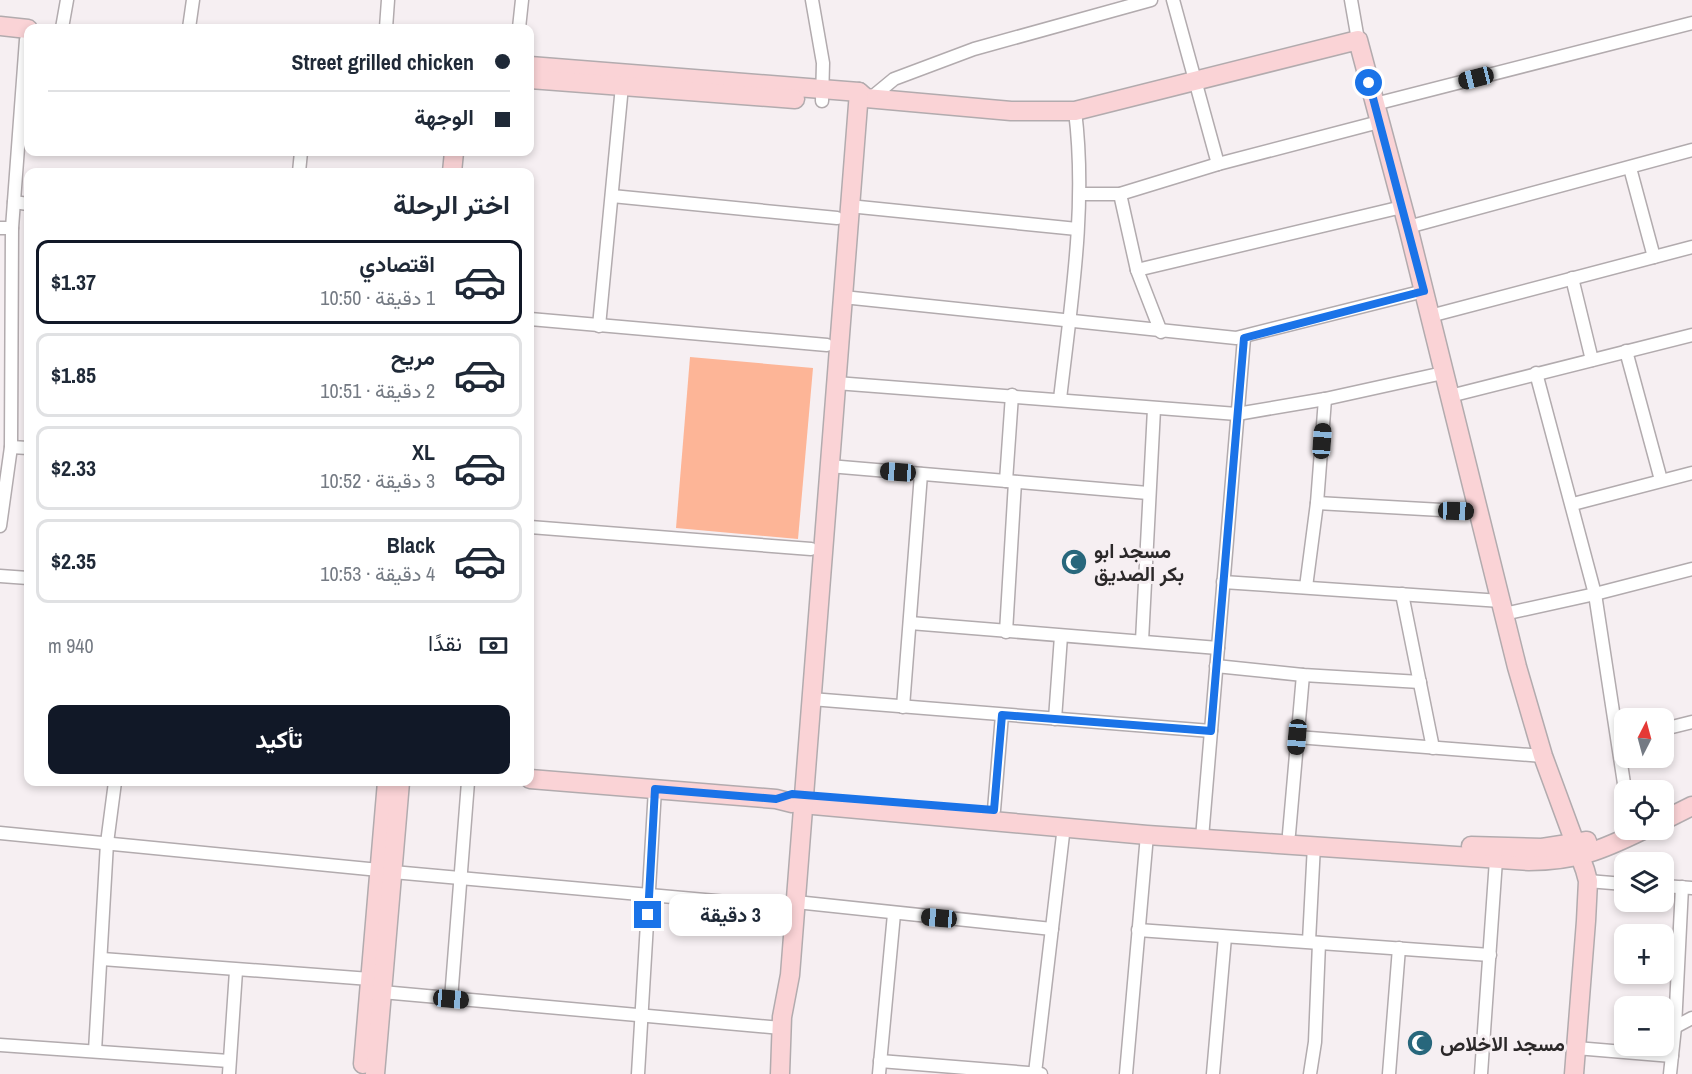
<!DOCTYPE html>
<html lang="ar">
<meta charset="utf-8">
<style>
body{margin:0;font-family:"Archivo Narrow",Vazirmatn,sans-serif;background:#f2f2f3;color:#1f2937;direction:rtl;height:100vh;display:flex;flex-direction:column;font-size:22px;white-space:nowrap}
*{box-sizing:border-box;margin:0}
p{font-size:20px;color:#747a83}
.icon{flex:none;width:33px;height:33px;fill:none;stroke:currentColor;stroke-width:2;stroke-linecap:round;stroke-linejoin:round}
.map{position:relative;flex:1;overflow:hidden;direction:ltr}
.drawer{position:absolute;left:24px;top:168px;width:510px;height:618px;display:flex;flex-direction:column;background:#fff;border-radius:12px;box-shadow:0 3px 9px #0003;direction:rtl}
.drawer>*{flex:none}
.banner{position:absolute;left:24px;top:24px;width:510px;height:132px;border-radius:12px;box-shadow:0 3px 9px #0003;direction:rtl;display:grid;align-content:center;height:132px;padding:0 24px;background:#fff}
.needle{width:39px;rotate:6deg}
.buttons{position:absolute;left:1614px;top:708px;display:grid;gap:12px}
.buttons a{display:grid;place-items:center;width:60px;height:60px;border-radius:12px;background:#fff;box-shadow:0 3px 9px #0003;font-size:30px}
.end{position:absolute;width:27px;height:27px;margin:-14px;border:8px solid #1a73e8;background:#fff;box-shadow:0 0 0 3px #fff}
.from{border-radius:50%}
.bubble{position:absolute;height:42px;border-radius:12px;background:#fff;box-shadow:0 3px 9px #0003;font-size:20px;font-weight:700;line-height:42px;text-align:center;direction:rtl}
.car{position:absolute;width:18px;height:36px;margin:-18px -9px;border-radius:8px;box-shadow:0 0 4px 2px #0007;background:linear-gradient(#222 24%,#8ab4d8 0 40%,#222 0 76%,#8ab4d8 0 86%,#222 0)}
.banner b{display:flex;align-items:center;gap:21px;height:57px;font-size:22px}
.banner b+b{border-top:2px solid #e0e1e3}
.banner i{width:15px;height:15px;background:#1f2937}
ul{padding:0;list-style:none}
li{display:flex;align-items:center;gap:18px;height:84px;margin:0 12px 9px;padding:0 12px;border:3px solid #e0e1e3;border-radius:12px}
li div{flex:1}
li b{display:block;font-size:22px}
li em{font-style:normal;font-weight:700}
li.selected{border-color:#111827}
li>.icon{width:54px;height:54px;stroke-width:1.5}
h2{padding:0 24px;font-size:27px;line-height:72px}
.pay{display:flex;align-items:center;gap:15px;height:66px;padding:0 24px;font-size:22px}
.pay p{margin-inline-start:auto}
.cta{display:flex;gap:12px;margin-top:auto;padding:12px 24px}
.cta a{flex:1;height:69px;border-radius:12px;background:#111827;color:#fff;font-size:24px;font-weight:700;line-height:69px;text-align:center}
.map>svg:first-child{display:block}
.park{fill:#fdb597}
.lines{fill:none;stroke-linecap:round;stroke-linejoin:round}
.street-casing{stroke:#b2abae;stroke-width:15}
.secondary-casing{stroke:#b2abae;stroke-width:21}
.street{stroke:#fff;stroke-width:12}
.secondary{stroke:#fad3d6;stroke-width:18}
.route{stroke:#1a73e8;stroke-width:8}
.labels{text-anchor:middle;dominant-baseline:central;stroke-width:6;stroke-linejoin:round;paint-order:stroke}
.poi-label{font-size:20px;font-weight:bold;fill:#2b2829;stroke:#f6eff2;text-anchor:start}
</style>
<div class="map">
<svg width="1692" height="1074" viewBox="0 0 1692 1074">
<rect width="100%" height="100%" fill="#f6eff2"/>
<!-- park -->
<polygon class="park" points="690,357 813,368 798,539 676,528"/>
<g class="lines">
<!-- street casing -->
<g class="street-casing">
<g id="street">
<polyline points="812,0 823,63 822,101"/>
<polyline points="1173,0 1218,164"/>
<polyline points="1351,0 1358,40"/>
<polyline points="62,28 67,0"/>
<polyline points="189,28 193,0"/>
<polyline points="386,28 388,0"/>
<polyline points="519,28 522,0"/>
<polyline points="871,98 894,79 974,49 1151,0"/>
<polyline points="1375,104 1692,23"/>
<polyline points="1630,168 1654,257"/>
<polyline points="299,172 301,152"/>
<polyline points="1080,194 1120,194 1218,164 1379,122"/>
<polyline points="1120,194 1137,270 1161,332"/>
<polyline points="612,196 837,218"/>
<polyline points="14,202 28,204"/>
<polyline points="849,206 1077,229"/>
<polyline points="1408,227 1692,150"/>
<polyline points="0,228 12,228"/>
<polyline points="1137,270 1402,207"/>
<polyline points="1572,278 1592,360"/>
<polyline points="843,297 1236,338 1424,291"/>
<polyline points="1430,316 1692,247"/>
<polyline points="530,319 827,345"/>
<polyline points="599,326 622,86"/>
<polyline points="1626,351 1661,480"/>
<polyline points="1536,373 1595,594 1625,790"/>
<polyline points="836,383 1237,414 1325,399 1443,373"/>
<polyline points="1450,396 1692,335"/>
<path d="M1060,399C1071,303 1087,206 1075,111"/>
<polyline points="11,447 28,448"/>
<polyline points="829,466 1148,493"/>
<polyline points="1006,481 1012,395"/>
<polyline points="1317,503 1477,512"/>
<polyline points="1573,504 1692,473"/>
<polyline points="0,526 11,447 12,228 26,40"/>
<polyline points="530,527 811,549"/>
<polyline points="0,576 28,578"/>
<polyline points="1223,582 1501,601"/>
<polyline points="1306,587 1317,503 1325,399"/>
<polyline points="1402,594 1433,748"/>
<polyline points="1504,614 1595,594 1692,569"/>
<polyline points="910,623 1218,648"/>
<polyline points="1006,632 1015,482"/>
<polyline points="1142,641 1154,409"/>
<polyline points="1216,666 1303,675 1420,682"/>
<polyline points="811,699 1211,731"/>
<polyline points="903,707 921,474"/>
<polyline points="1055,719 1061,636"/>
<polyline points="1664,729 1692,722"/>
<polyline points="1297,737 1543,756"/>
<polyline points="994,810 1002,715"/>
<polyline points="0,833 379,870"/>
<polyline points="1289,834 1303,675"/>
<polyline points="1202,838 1244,338"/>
<polyline points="393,872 784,907"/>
<polyline points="1588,881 1624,884"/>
<polyline points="1664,886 1692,888"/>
<polyline points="796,902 1052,929"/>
<polyline points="1138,930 1490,955"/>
<polyline points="1309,941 1314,845"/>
<polyline points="102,959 370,979"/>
<polyline points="382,992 781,1028"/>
<polyline points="451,999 468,782"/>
<polyline points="1675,1027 1692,1018"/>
<polyline points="0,1045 229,1061"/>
<polyline points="1576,1048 1672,1056"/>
<polyline points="95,1051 107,843 115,782"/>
<polyline points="880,1061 1041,1074"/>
<polyline points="1035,1073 1064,826"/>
<polyline points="229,1074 236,971"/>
<polyline points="638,1074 655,789"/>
<polyline points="879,1074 894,914"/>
<polyline points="1126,1074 1147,835"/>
<polyline points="1213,1074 1225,937"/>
<polyline points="1310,1074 1315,1042 1319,943"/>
<polyline points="1389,1074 1399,948"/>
<polyline points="1481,1074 1496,860"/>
<polyline points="1670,1074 1675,1027 1682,887"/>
</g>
</g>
<!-- secondary casing -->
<g class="secondary-casing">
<g id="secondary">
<polyline points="0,26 28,29"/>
<polyline points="530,66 859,92 866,98 1011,111 1075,111 1358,40 1408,227 1517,667 1543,756 1585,870 1588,881 1586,921 1574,1074"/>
<polyline points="530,79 795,99"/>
<polyline points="452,172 454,152"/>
<polyline points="530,779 776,799 792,803"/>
<path d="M802,804L1147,835L1529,861C1576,861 1602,850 1643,830"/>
<polyline points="1664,820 1692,806"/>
<polyline points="1471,846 1542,848 1587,841"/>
<polyline points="363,1064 387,782"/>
<polyline points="375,1074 400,782"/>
<polyline points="780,1074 782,1017 790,975 859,92"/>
</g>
</g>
<!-- street -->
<use href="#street" class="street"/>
<!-- secondary -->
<use href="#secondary" class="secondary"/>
</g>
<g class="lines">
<!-- route -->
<polyline class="route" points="648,915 655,789 776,799 792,794 994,810 1002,715 1211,731 1244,338 1424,291 1369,83"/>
</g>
<!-- icons -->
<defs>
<g id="mosque-disc" transform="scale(1.35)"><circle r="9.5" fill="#28677c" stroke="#f6eff2"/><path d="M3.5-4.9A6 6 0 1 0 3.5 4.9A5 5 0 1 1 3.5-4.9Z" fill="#fff"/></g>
</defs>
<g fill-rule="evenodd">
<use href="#mosque-disc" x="1074" y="562"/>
<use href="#mosque-disc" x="1420" y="1043"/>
</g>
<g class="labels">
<!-- poi labels -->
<g class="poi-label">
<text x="1094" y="550">مسجد ابو<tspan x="1094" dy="23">بكر الصديق</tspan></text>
<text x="1440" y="1043">مسجد الاخلاص</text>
</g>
</g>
</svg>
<div class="buttons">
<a><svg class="needle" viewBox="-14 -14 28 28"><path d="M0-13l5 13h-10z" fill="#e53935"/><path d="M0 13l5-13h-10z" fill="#747a83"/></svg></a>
<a><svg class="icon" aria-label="locate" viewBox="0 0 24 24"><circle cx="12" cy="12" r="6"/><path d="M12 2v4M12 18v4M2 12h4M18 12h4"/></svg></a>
<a><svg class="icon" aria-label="layers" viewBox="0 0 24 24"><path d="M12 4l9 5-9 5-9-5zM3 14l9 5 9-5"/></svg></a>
<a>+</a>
<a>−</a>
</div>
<i class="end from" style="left:1369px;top:83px"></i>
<i class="end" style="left:648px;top:915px"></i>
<div class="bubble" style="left:669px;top:894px;width:123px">3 دقيقة</div>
<i class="car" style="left:1476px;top:78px;rotate:256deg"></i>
<i class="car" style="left:1322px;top:441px;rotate:4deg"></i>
<i class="car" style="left:898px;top:472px;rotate:274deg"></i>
<i class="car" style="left:1456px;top:511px;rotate:92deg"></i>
<i class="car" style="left:1297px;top:737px;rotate:185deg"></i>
<i class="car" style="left:939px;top:918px;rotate:275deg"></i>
<i class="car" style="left:451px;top:999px;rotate:95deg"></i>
<div class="banner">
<b><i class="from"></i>Street grilled chicken</b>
<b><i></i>الوجهة</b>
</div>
<section class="drawer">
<h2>اختر الرحلة</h2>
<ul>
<li class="selected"><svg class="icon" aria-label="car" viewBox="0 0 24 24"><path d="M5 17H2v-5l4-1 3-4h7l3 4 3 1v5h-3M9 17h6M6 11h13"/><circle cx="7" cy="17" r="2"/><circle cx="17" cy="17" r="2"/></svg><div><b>اقتصادي</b><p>1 دقيقة · 10:50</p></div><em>$1.37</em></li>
<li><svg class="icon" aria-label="car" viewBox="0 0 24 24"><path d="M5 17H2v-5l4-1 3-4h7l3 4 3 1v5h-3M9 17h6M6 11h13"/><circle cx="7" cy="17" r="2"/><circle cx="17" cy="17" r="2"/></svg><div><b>مريح</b><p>2 دقيقة · 10:51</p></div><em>$1.85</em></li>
<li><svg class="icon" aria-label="car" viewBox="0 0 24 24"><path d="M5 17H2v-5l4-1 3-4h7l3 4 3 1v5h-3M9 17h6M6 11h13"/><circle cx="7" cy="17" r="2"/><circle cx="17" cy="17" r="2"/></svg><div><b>XL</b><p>3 دقيقة · 10:52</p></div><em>$2.33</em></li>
<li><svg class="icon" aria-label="car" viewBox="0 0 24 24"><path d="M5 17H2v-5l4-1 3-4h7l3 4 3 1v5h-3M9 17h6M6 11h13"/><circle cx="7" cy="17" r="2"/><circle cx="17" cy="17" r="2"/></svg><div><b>Black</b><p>4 دقيقة · 10:53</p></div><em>$2.35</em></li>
</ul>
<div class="pay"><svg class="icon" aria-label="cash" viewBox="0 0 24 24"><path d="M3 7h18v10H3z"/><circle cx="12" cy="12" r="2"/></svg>نقدًا<p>940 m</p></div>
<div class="cta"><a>تأكيد</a></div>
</section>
</div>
